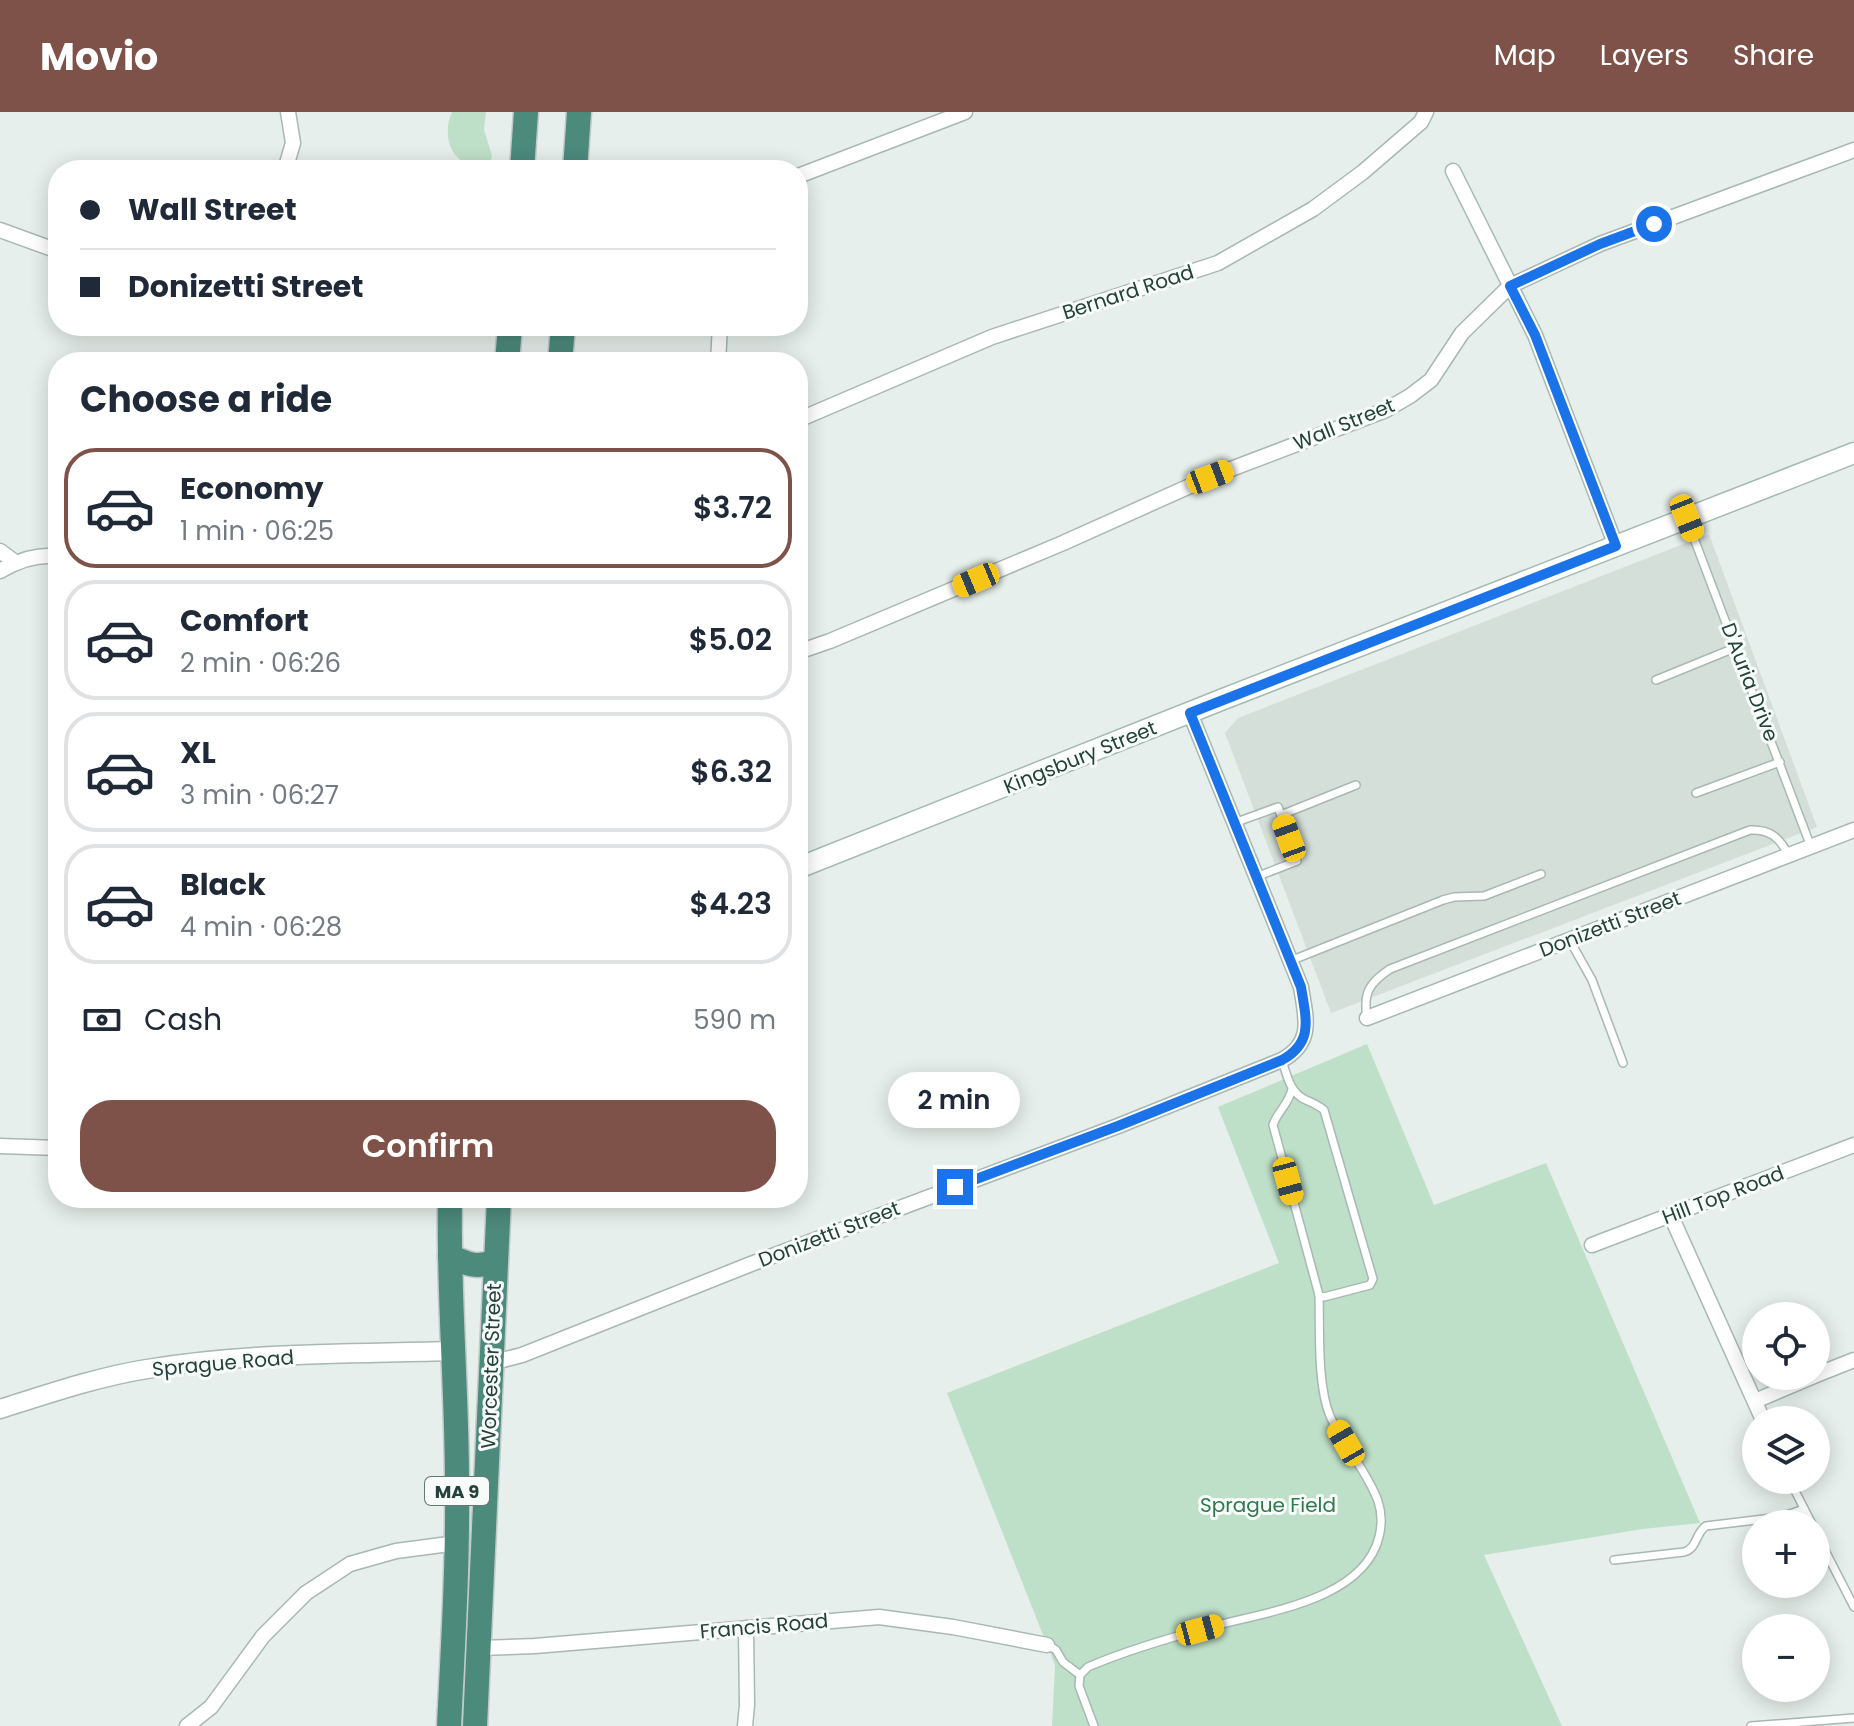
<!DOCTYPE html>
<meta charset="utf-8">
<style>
body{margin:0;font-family:Poppins,sans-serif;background:#f6f6f7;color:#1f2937;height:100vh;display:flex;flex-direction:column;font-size:30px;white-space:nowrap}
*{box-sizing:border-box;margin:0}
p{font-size:26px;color:#747a83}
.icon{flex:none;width:44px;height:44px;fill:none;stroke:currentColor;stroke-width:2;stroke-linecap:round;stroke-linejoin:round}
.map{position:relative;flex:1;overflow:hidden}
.panel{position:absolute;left:48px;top:240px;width:760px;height:856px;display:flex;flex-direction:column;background:#fff;border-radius:32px;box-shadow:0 4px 20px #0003}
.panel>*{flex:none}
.hud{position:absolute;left:48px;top:48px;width:760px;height:176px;border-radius:32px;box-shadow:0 4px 20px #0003;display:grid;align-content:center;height:176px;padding:0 32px;background:#fff}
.controls{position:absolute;left:1742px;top:1190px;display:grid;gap:16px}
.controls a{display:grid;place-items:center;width:88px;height:88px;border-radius:50%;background:#fff;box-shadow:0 4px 20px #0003;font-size:40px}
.end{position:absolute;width:36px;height:36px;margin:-18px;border:10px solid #1a73e8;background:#fff;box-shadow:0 0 0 4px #fff}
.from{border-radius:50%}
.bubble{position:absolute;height:56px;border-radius:28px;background:#fff;box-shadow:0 4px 20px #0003;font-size:26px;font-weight:600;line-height:56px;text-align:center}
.car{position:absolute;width:24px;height:48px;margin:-24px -12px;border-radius:10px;box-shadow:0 0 6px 2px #0007;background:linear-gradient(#f5c518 24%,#345 0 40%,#f5c518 0 76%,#345 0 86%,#f5c518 0)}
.hud b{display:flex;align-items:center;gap:28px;height:76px;font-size:30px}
.hud b+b{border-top:2px solid #e0e1e3}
.hud i{width:20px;height:20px;background:#1f2937}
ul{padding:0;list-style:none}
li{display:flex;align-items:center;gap:24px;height:120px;margin:0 16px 12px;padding:0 16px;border:4px solid #e0e1e3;border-radius:32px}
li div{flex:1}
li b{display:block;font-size:30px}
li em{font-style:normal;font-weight:600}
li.current{border-color:#7f5249}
li>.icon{width:72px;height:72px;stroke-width:1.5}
h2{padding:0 32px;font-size:36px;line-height:96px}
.pay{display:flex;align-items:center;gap:20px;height:88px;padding:0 32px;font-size:30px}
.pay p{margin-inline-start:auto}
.button{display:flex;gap:16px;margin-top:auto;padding:16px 32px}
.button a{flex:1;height:92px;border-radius:32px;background:#7f5249;color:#fff;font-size:32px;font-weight:600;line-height:92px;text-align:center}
header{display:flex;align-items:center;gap:48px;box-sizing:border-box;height:112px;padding:0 40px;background:#7f5249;color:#fff}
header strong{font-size:38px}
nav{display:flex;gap:44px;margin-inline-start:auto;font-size:28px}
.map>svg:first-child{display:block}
.built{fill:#d4dfda}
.green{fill:#bfe0c8}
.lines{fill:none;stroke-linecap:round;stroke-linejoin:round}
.service-casing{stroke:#a8b8b2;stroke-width:10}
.minor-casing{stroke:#a8b8b2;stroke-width:17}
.tertiary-casing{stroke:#a8b8b2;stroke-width:21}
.secondary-casing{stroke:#a4bbb3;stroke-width:23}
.trunk-casing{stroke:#c2cac8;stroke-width:27}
.service{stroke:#fff;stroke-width:7}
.minor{stroke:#fff;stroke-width:14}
.tertiary{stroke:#fff;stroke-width:18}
.secondary{stroke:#fff;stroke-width:20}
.trunk{stroke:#4c8a7c;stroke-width:24}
.route{stroke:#1a73e8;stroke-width:10}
.labels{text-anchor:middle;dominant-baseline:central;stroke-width:6;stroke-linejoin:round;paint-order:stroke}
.shield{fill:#f7fbf9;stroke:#637a73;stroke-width:2}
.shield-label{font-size:18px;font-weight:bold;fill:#24423a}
.street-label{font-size:20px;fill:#24423a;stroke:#f7fbf9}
.park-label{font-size:20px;fill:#2d7a4b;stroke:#f7fbf9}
</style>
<header>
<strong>Movio</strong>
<nav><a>Map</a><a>Layers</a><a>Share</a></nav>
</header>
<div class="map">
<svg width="1854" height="1614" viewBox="0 0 1854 1614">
<rect width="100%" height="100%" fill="#e6efeb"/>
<!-- built -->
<polygon class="built" points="1709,422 1817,715 1331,901 1225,621 1238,606"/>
<!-- green -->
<g class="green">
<path d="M452,0H486L484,18L492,44L490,50C457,64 439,28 452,0Z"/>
<polygon points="1367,932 1434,1093 1546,1051 1700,1411 1643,1417 1484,1443 1562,1614 1052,1614 1055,1553 947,1281 1279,1151 1218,995"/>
</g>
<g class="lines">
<!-- service casing -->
<g class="service-casing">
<g id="service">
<polyline points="1687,408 1811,735"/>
<polyline points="1656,568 1737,535"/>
<polyline points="1696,681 1780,650"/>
<polyline points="1281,703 1356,673"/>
<polyline points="1234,711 1278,695 1297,749 1256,765"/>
<polyline points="1569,827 1592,868 1623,951"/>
<polyline points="1290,849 1443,788 1454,785 1484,784 1541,762"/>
<path d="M1367,906C1363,881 1369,871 1390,857L1750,718C1771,717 1779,726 1789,743"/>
<path d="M1282,948C1287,964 1290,981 1306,988C1313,991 1318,993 1324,998L1373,1167L1370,1173L1324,1185L1319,1183L1273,1013C1277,1000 1289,992 1292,977"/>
<polyline points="1792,1373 1812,1412"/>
<polyline points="1816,1421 1854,1495"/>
<path d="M1614,1448L1684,1440C1698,1436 1695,1421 1706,1414L1781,1405L1804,1397"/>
<polyline points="1048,1533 1056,1538 1063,1550 1080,1563"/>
<path d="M1094,1614L1079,1574L1080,1563L1088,1555C1127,1538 1169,1526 1210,1515C1264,1500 1363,1489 1379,1425C1382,1413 1382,1401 1378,1389C1367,1359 1343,1333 1330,1304C1317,1273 1320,1217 1319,1183"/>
<polyline points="1751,1614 1854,1606"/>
</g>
</g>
<!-- minor casing -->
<g class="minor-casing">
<g id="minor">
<polyline points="285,58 293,31 288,0"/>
<polyline points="1453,59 1535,223 1616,434"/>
<polyline points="798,64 965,0"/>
<polyline points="0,118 58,139"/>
<polyline points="718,250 720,214"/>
<polyline points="798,308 992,225 1218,151 1313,97 1363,60 1421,10 1426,0"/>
<polyline points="0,439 15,450"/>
<path d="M0,459C18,448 37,442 58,444"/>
<polyline points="798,540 830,529 1063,431 1210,365 1386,298 1410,284 1431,268 1462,221 1510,174 1600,132 1854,38"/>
<polyline points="1367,906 1854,718"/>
<polyline points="0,1034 58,1036"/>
<polyline points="1671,1104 1763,1308"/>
<polyline points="1592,1133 1854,1033"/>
<path d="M491,1251L522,1243L751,1152L1118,1014L1282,948C1314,930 1306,907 1301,875L1190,601"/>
<polyline points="1816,1263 1854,1248"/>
<polyline points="1755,1289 1814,1264"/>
<polyline points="1790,1368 1792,1373"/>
<polyline points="479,1536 535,1534 879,1505 953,1515 1047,1533"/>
<polyline points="187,1614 211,1595 263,1524 306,1481 350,1452 396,1439 457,1431"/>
<polyline points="745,1614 747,1593 746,1516"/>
</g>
</g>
<!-- tertiary casing -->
<g class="tertiary-casing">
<path id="tertiary" d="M0,1297C48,1282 97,1265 147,1257C248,1240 351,1242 452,1239"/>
</g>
<!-- secondary casing -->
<g class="secondary-casing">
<polyline id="secondary" points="798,756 1226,586 1854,341"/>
</g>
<!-- trunk casing -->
<g class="trunk-casing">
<g id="trunk">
<polyline points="522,58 526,0"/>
<polyline points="575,58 579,0"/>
<polyline points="507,250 510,214"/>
<polyline points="560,250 563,214"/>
<path d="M450,1144C467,1152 478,1157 495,1149"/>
<path d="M449,1614C453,1533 458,1452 457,1371C457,1276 448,1181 450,1086"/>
<polyline points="475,1614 499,1086"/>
</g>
</g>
<!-- service -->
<use href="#service" class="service"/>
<!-- minor -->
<use href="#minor" class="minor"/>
<!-- tertiary -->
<use href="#tertiary" class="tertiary"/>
<!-- secondary -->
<use href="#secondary" class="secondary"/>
<!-- trunk -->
<use href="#trunk" class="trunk"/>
</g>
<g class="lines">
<!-- route -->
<path class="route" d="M955,1075L1118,1014L1282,948C1314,930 1306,907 1301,875L1190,601L1616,434L1535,223L1510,174L1600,132L1654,112"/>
</g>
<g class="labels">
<!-- shield labels -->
<rect class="shield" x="425" y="1365" width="64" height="28" rx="6"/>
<g class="shield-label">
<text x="457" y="1379">MA 9</text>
</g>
<!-- street labels -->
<g class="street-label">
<text transform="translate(1128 180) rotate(-18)">Bernard Road</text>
<text transform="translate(1344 312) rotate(-22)">Wall Street</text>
<text transform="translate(1750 570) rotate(69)">D'Auria Drive</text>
<text transform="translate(1080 645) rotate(-22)">Kingsbury Street</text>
<text transform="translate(1610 812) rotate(-21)">Donizetti Street</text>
<text transform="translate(1723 1083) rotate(-21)">Hill Top Road</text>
<text transform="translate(829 1122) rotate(-21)">Donizetti Street</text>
<text transform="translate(223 1251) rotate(-5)">Sprague Road</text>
<text transform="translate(491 1254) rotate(-88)">Worcester Street</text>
<text transform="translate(764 1514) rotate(-5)">Francis Road</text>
</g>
<!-- park labels -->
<g class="park-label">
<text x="1268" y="1393">Sprague Field</text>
</g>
</g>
</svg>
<div class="controls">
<a><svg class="icon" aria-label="locate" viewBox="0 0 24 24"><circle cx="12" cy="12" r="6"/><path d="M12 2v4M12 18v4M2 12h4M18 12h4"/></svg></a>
<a><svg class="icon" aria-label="layers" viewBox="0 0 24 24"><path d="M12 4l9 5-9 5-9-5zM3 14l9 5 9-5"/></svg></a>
<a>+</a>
<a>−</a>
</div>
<i class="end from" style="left:1654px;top:112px"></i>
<i class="end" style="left:955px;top:1075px"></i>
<div class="bubble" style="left:888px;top:960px;width:132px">2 min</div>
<i class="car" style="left:1210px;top:365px;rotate:69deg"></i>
<i class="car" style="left:1687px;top:406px;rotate:158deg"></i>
<i class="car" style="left:976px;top:468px;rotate:247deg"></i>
<i class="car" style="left:1289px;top:726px;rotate:340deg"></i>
<i class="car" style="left:1288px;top:1069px;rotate:165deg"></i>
<i class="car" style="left:1346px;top:1331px;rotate:330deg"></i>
<i class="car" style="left:1200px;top:1518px;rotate:75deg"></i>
<div class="hud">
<b><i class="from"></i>Wall Street</b>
<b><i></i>Donizetti Street</b>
</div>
<section class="panel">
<h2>Choose a ride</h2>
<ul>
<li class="current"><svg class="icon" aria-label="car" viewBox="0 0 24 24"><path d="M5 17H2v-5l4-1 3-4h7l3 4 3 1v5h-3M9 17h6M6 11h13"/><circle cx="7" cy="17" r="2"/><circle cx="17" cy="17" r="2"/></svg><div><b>Economy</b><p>1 min · 06:25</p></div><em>$3.72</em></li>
<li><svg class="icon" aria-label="car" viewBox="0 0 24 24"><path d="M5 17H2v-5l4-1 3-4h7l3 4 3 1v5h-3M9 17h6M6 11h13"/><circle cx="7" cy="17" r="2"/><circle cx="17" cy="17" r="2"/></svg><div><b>Comfort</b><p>2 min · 06:26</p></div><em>$5.02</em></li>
<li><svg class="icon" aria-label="car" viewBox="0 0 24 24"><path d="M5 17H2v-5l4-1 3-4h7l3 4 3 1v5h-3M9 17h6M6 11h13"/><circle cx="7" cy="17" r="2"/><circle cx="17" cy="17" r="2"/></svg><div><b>XL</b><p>3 min · 06:27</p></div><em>$6.32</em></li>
<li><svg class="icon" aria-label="car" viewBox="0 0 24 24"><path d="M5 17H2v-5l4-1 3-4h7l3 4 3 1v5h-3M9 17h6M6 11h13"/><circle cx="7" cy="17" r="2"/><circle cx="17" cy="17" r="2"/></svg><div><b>Black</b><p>4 min · 06:28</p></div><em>$4.23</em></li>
</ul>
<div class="pay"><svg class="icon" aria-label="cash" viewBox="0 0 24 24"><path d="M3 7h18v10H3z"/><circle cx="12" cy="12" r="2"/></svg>Cash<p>590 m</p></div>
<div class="button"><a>Confirm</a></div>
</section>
</div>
